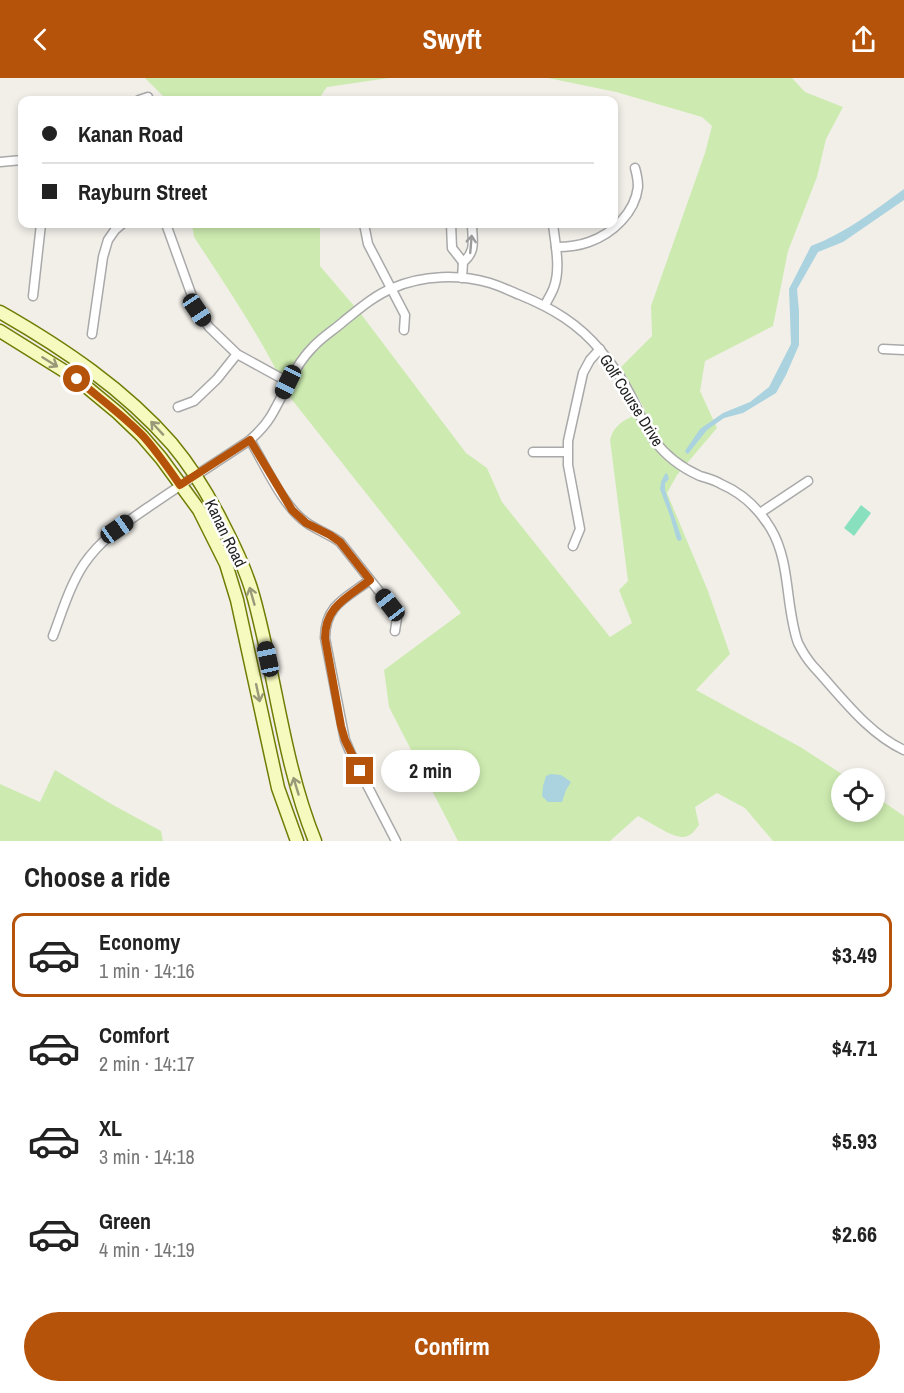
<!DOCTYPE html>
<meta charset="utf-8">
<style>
body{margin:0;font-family:"Archivo Narrow",sans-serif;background:#f6f6f6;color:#222;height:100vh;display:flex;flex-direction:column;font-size:22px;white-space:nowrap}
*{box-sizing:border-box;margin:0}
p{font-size:20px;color:#767676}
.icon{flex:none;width:33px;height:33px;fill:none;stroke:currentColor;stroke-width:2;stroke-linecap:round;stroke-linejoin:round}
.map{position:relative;height:763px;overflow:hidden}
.sheet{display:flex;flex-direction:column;background:#fff;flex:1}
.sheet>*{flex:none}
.guide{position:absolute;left:18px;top:18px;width:600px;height:132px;border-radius:12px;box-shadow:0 3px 9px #0003;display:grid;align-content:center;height:132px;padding:0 24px;background:#fff}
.tools{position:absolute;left:831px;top:690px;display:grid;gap:12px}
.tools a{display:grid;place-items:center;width:54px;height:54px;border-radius:50%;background:#fff;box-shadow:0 3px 9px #0003;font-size:30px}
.end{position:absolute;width:27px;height:27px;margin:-14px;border:8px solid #b45309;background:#fff;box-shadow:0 0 0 3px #fff}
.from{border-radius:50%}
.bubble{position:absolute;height:42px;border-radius:21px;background:#fff;box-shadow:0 3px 9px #0003;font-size:20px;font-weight:700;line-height:42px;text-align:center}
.car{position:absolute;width:18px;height:36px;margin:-18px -9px;border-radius:8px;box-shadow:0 0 4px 2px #0007;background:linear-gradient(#222 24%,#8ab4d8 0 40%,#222 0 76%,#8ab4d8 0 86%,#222 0)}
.guide b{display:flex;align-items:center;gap:21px;height:57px;font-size:22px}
.guide b+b{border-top:2px solid #e0e0e0}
.guide i{width:15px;height:15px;background:#222}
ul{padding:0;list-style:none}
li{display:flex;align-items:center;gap:18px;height:84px;margin:0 12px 9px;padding:0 12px;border:3px solid transparent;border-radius:12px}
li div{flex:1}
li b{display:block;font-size:22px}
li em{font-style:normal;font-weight:700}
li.selected{border-color:#b45309}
li>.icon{width:54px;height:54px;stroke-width:1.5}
h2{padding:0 24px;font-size:27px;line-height:72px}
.cta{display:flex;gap:12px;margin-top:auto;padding:12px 24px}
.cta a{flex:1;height:69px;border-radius:36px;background:#b45309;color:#fff;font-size:24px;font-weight:700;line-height:69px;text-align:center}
header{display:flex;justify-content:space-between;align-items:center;height:78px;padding:0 24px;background:#b45309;color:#fff;font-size:27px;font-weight:700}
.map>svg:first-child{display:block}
.grass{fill:#cdebb0}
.pitch{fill:#88e0be}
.water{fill:#aad3df}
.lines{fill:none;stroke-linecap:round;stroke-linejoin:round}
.minor-casing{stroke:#a9a9a9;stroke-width:11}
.secondary-casing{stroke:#707d05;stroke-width:15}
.minor{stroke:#fff;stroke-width:8}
.secondary{stroke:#f7fabf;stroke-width:12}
.oneway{stroke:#9c9c9c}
.oneway2{stroke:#979978}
.route{stroke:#b45309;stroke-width:8}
.labels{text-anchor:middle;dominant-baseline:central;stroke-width:5;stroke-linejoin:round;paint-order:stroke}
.street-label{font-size:16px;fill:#222;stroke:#fff}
</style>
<header><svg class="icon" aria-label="back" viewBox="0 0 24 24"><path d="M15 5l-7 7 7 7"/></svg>Swyft<svg class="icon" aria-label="share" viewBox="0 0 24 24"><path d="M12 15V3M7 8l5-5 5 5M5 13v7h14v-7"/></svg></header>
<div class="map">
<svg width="904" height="763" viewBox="0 0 904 763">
<rect width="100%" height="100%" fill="#f2efe9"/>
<!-- grass -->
<g class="grass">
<polygon points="145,0 389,0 327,9 320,19 320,22 162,22 163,18"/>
<path d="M548,0H792L805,14L843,29L826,61L817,99L788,173L773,248L705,283L700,313L717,350L677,397L667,415L708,513L730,576L696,612L802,670L848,700H842V734H874L875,718L904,738V763H773L745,730L717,715L695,729L699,747C695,752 691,759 683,759C673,760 648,743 638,738L610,763H458L389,629L384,592L461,535L289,318C263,262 228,211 194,159L192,146H320V188L361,236L466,375L487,390L502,424L610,559L632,545L619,512L628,503L610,362C615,343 629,341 645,332L621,289L652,258L651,228L705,75L712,48L702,39L616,14Z"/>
<polygon points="55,692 113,727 161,753 163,763 0,763 0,706 40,724"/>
</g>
<!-- pitch -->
<polygon class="pitch" points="861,427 871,435 854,458 844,450"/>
<!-- water -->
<g class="water">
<path d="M904,111V122L843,164L818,174L797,211L799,233V267L786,297L776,315L743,335L724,340L707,352L688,376L686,375L685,373L700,351L723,335L750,324L769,309L791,266L789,211L811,168C846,155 875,132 904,111Z"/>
<polygon points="667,395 669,401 665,405 665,412 682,461 680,463 677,462 670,438 660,411 661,404 665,396"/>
<polygon points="551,696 561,697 571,704 566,712 562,724 548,724 542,718 543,708 546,698"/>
</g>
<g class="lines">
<!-- minor casing -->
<g class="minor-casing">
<g id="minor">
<polyline points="139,22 148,19"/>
<polyline points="0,84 22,82"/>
<polyline points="166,146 197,232 209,249 237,276 288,304"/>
<polyline points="364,146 368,166 405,237 404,252"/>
<polyline points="451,146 452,170 463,184"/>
<path d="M556,169C567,169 578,168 589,164C612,156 635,135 638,109C638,103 637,97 635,90"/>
<path d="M462,200L463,184C477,173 472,161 472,146"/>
<polyline points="33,218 41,146"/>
<path d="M545,227C548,221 552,215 554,209C561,190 555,165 553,146"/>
<polyline points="92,256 103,179 108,162 115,152 122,146"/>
<polyline points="883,271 904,272"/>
<polyline points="178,329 194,323 217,301 237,276"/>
<path d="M250,362C265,387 283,429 307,445C317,452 329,456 340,464L390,527L397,540L395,553"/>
<polyline points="533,374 567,374"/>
<polyline points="760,435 808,403"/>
<polyline points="573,468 580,451 568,387 568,363 583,295 590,282 600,271"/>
<path d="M370,502C346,520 325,527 325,560L345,662L351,676L396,763"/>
<path d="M53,558C62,534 70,507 84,486C101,461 125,445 150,428C183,405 217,384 250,362C258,355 265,348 271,338C285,315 293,289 313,269C322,259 334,252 344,243C359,231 375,217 393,210C423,197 459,196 490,205C500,208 510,213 520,217C552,230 579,246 601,273C613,287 623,302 631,318C639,333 644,349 654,362C666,378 682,390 700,398C707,400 715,402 721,406C742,415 759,431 771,451C791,485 785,528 798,565C802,573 807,581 813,588C840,617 867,655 904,672"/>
</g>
</g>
<!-- secondary casing -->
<g class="secondary-casing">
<g id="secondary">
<path d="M0,234C63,270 124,311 172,366C192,390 209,418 223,446C235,469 246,492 253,517C276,599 283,684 315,763"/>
<polyline points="0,253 77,301 118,335 142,358 161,380 199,432 226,486 237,522 278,710 297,763"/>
</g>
</g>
<!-- minor -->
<use href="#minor" class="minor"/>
<!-- secondary -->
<use href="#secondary" class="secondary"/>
</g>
<!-- one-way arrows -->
<defs><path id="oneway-shaft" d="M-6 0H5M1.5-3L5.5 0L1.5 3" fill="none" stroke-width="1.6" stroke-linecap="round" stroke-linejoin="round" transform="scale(1.5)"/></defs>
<use class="oneway" href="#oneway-shaft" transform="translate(471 166) rotate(-85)"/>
<g class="oneway2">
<use href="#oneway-shaft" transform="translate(50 284) rotate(32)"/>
<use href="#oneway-shaft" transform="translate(157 350) rotate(-133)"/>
<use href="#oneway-shaft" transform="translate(252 518) rotate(-106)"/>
<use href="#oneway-shaft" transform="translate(258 615) rotate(78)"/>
<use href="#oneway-shaft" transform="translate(296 708) rotate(-107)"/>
</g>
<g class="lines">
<!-- route -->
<path class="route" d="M77,301C99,320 124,338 144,359C157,374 169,391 180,407L250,362L292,432L306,445L330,457L340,464L370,502C347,520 325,528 325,560L341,648L345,662L360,693"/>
</g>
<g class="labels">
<!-- street labels -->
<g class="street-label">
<text transform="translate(632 322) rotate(58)">Golf Course Drive</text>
<text transform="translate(226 455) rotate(64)">Kanan Road</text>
</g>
</g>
</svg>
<div class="tools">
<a><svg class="icon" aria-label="locate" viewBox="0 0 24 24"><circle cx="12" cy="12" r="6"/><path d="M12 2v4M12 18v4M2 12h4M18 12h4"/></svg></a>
</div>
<i class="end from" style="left:77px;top:301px"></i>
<i class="end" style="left:360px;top:693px"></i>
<div class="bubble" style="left:381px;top:672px;width:99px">2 min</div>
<i class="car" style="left:197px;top:232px;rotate:146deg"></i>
<i class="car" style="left:288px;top:304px;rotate:206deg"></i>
<i class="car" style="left:117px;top:451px;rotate:55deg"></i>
<i class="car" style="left:390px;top:527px;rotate:322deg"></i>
<i class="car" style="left:268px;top:581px;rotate:348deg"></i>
<div class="guide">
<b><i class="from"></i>Kanan Road</b>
<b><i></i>Rayburn Street</b>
</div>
</div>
<section class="sheet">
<h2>Choose a ride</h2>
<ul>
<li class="selected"><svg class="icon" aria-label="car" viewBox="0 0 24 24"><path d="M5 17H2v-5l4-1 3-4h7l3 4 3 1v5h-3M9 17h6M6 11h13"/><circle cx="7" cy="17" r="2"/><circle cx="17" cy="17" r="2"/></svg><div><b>Economy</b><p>1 min · 14:16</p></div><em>$3.49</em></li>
<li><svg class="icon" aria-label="car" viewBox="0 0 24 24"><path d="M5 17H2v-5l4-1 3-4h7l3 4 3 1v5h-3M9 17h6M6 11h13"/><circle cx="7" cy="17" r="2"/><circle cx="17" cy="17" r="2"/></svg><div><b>Comfort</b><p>2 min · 14:17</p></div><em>$4.71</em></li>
<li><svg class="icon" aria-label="car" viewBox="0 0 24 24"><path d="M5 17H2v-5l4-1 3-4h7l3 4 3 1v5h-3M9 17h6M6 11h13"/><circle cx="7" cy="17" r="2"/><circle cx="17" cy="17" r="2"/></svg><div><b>XL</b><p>3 min · 14:18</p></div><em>$5.93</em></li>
<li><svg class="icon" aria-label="car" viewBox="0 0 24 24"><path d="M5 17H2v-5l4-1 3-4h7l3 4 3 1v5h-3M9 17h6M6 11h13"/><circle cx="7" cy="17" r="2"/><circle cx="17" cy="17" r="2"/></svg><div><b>Green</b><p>4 min · 14:19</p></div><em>$2.66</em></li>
</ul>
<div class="cta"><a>Confirm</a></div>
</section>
